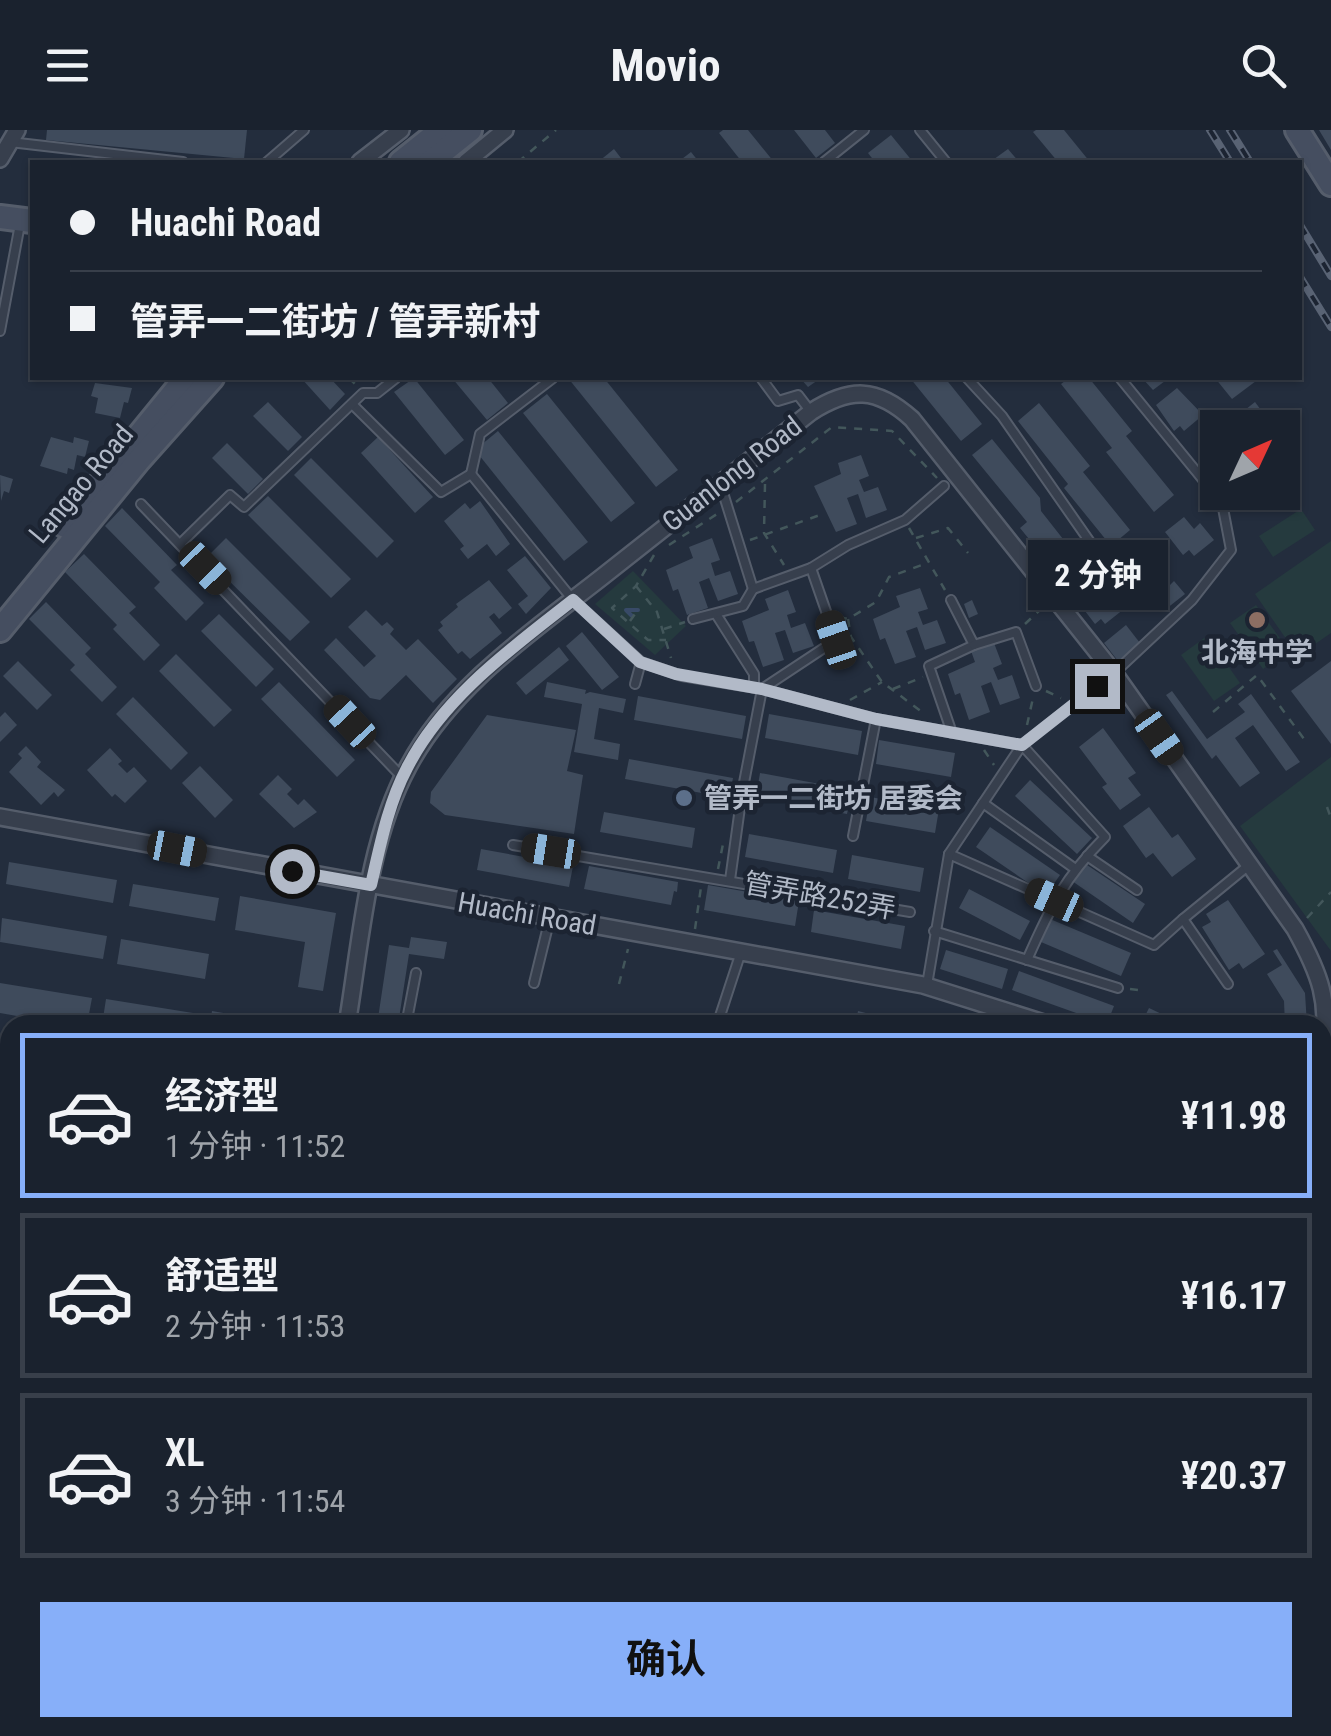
<!DOCTYPE html>
<html lang="zh">
<meta charset="utf-8">
<style>
body{margin:0;font-family:"Roboto Condensed","Noto Sans SC",sans-serif;background:#272f3a;color:#f1f3f6;height:100vh;display:flex;flex-direction:column;font-size:38px;white-space:nowrap}
*{box-sizing:border-box;margin:0}
p{font-size:32px;color:#9fa4aa}
.icon{flex:none;width:55px;height:55px;fill:none;stroke:currentColor;stroke-width:2;stroke-linecap:round;stroke-linejoin:round}
.map{position:relative;flex:1;overflow:hidden}
.panel{position:absolute;left:0px;top:885px;width:1332px;height:722px;display:flex;flex-direction:column;background:#1a222e;border-radius:30px 30px 0 0;box-shadow:0 2px 8px #0004,0 0 0 2px #383f4a}
.panel>*{flex:none}
.guide{position:absolute;left:30px;top:30px;width:1272px;height:220px;border-radius:0px;box-shadow:0 2px 8px #0004,0 0 0 2px #383f4a;display:grid;align-content:center;height:220px;padding:0 40px;background:#1a222e}
.needle{width:65px;rotate:46deg}
.controls{position:absolute;left:1200px;top:280px;display:grid;gap:20px}
.controls a{display:grid;place-items:center;width:100px;height:100px;border-radius:0px;background:#1a222e;box-shadow:0 2px 8px #0004,0 0 0 2px #383f4a;font-size:50px}
.end{position:absolute;width:45px;height:45px;margin:-22px;border:12px solid #b2bac8;background:#111;box-shadow:0 0 0 5px #111}
.from{border-radius:50%}
.bubble{position:absolute;height:70px;border-radius:0px;background:#1a222e;box-shadow:0 2px 8px #0004,0 0 0 2px #383f4a;font-size:32px;font-weight:700;line-height:70px;text-align:center}
.car{position:absolute;width:30px;height:60px;margin:-30px -15px;border-radius:12px;box-shadow:0 0 8px 2px #0007;background:linear-gradient(#222 24%,#8ab4d8 0 40%,#222 0 76%,#8ab4d8 0 86%,#222 0)}
.guide b{display:flex;align-items:center;gap:35px;height:95px;font-size:38px}
.guide b+b{border-top:2px solid #383f4a}
.guide i{width:25px;height:25px;background:#f1f3f6}
ul{padding:18px 0 0;list-style:none}
li{display:flex;align-items:center;gap:30px;height:165px;margin:0 20px 15px;padding:0 20px;border:5px solid #383f4a;border-radius:0px}
li div{flex:1}
li b{display:block;font-size:38px}
li em{font-style:normal;font-weight:700}
li.active{border-color:#87aff9}
li>.icon{width:90px;height:90px;stroke-width:1.5}
.primary-button{display:flex;gap:20px;margin-top:auto;padding:20px 40px}
.primary-button a{flex:1;height:115px;border-radius:0px;background:#87aff9;color:#111;font-size:40px;font-weight:700;line-height:115px;text-align:center}
header{display:flex;justify-content:space-between;align-items:center;height:130px;padding:0 40px;background:#1a222e;font-size:45px;font-weight:700}
.map>svg:first-child{display:block}
.green{fill:#253a3e}
.lines{fill:none;stroke-linecap:round;stroke-linejoin:round}
.stream{stroke:#384a67;stroke-width:4}
.building{fill:#3f4b5c}
.service-casing{stroke:#555d6b;stroke-width:12}
.minor-casing{stroke:#555d6b;stroke-width:20}
.tertiary-casing{stroke:#555d6b;stroke-width:25}
.secondary-casing{stroke:#555d6b;stroke-width:28}
.path{stroke:#43575b;stroke-width:2.5;stroke-dasharray:8 8;stroke-linecap:butt}
.service{stroke:#373f4d;stroke-width:8}
.minor{stroke:#373f4d;stroke-width:15}
.tertiary{stroke:#373f4d;stroke-width:20}
.secondary{stroke:#454e60;stroke-width:22}
.rail-casing{stroke:#596374;stroke-width:8}
.rail{stroke:#1c2432;stroke-width:4;stroke-dasharray:11;stroke-linecap:butt}
.route{stroke:#b2bac8;stroke-width:12}
.education-dot{fill:#8d6e63;stroke:#1c2432;stroke-width:4}
.service-dot{fill:#5c6f8a;stroke:#1c2432;stroke-width:4}
.labels{text-anchor:middle;dominant-baseline:central;stroke-width:9;stroke-linejoin:round;paint-order:stroke}
.street-label{font-size:28px;fill:#b2bac8;stroke:#1c2432}
.poi-label{font-size:28px;font-weight:bold;fill:#b2bac8;stroke:#1c2432}
</style>
<header><svg class="icon" aria-label="menu" viewBox="0 0 24 24"><path d="M4 6h16M4 12h16M4 18h16"/></svg>Movio<svg class="icon" aria-label="search" viewBox="0 0 24 24"><circle cx="10" cy="10" r="6"/><path d="M15 15l6 6"/></svg></header>
<div class="map">
<svg width="1331" height="1606" viewBox="0 0 1331 1606">
<rect width="100%" height="100%" fill="#232d3d"/>
<!-- green -->
<g class="green">
<polygon points="1301,379 1315,400 1273,427 1259,406"/>
<polygon points="1331,411 1331,503 1298,526 1255,464"/>
<polygon points="633,441 686,496 655,525 595,474"/>
<polygon points="1256,475 1289,521 1263,539 1230,493"/>
<polygon points="1207,506 1240,553 1214,571 1181,525"/>
<polygon points="1331,627 1331,821 1240,696"/>
</g>
<g class="lines">
<!-- stream -->
<polyline class="stream" points="632,486 626,480 638,480"/>
</g>
<!-- building -->
<g class="building">
<polygon points="47,0 247,0 244,29 46,10"/>
<polygon points="723,0 748,0 774,32 742,32 719,3"/>
<polygon points="794,0 825,0 835,13 816,28"/>
<polygon points="1036,0 1064,0 1090,32 1058,32 1033,2"/>
<polygon points="1319,0 1331,0 1331,20"/>
<polygon points="891,5 913,32 875,32 868,23"/>
<polygon points="614,19 624,32 598,32"/>
<polygon points="1008,19 1019,32 990,32"/>
<polygon points="691,22 699,32 678,32"/>
<polygon points="301,248 330,248 345,264 330,280"/>
<polygon points="414,248 464,310 445,325 394,262"/>
<polygon points="452,248 488,248 508,273 487,290"/>
<polygon points="568,248 604,248 678,340 656,357"/>
<polygon points="800,248 821,248 808,257"/>
<polygon points="910,248 945,248 982,294 961,311"/>
<polygon points="1069,248 1089,248 1132,301 1126,306 1174,365 1154,382 1106,322 1112,318 1061,254"/>
<polygon points="1142,248 1169,248 1153,260"/>
<polygon points="1215,248 1260,248 1232,269"/>
<polygon points="95,253 132,258 128,273 124,272 120,288 95,283 98,268 91,266"/>
<polygon points="1177,258 1203,285 1184,301 1180,296 1174,301 1156,275"/>
<polygon points="547,264 635,373 611,392 523,283"/>
<polygon points="268,272 302,307 288,321 253,286"/>
<polygon points="1255,272 1264,284 1259,288 1263,293 1274,284 1285,298 1245,298 1236,287"/>
<polygon points="1039,273 1090,336 1083,342 1130,400 1111,416 1064,358 1068,354 1018,291"/>
<polygon points="498,301 588,412 564,431 475,320"/>
<polygon points="51,307 73,313 74,307 89,311 85,327 77,325 74,340 68,338 67,344 40,336"/>
<polygon points="378,307 433,367 415,383 361,323"/>
<polygon points="992,309 1040,368 1041,381 1089,442 1069,458 1020,398 1027,392 972,325"/>
<polygon points="227,313 263,349 248,364 212,328"/>
<polygon points="861,325 869,346 859,350 864,362 878,357 887,380 866,388 858,364 847,368 857,394 836,402 814,356 841,344 838,333"/>
<polygon points="311,328 394,411 377,428 294,345"/>
<polygon points="0,345 13,349 9,363 4,361 1,371"/>
<polygon points="268,366 351,449 331,468 248,385"/>
<polygon points="480,371 510,414 496,426 487,414 468,429 460,419 464,416 444,391 465,373 470,379"/>
<polygon points="122,378 177,435 171,440 204,473 186,491 154,458 160,452 105,396"/>
<polygon points="1184,387 1194,399 1200,393 1214,410 1194,426 1189,420 1183,425 1165,402"/>
<polygon points="226,408 310,492 290,511 206,428"/>
<polygon points="712,408 720,430 711,433 715,446 730,441 738,464 718,471 709,448 699,452 708,478 687,485 678,459 673,461 666,440 693,428 689,417"/>
<polygon points="84,424 136,477 129,483 160,515 144,531 113,499 117,495 65,442"/>
<polygon points="525,426 551,458 526,484 518,474 528,466 507,440"/>
<polygon points="1156,437 1170,455 1174,451 1185,464 1166,479 1160,473 1154,479 1134,454"/>
<polygon points="489,450 512,478 499,489 494,483 489,487 502,503 470,529 462,521 458,524 438,500 443,496 440,492 458,477 456,474"/>
<polygon points="1096,451 1124,479 1105,494 1101,489 1095,494 1075,468"/>
<polygon points="920,458 928,479 918,482 923,495 937,490 946,513 925,520 917,497 906,501 916,527 895,534 885,508 880,510 873,489 900,477 896,466"/>
<polygon points="788,460 796,482 787,485 791,498 805,493 814,516 793,523 785,500 775,503 784,530 763,537 754,511 749,512 742,491 769,480 765,469"/>
<polygon points="972,470 978,484 969,488 964,474"/>
<polygon points="46,472 91,518 85,524 117,557 102,572 70,540 75,535 29,489"/>
<polygon points="366,480 382,496 387,492 394,499 390,504 406,520 418,509 457,549 433,573 406,545 380,570 370,568 324,520 336,508 364,537 376,526 348,497"/>
<polygon points="219,484 274,539 256,557 201,501"/>
<polygon points="1126,495 1140,513 1118,531 1104,513"/>
<polygon points="582,502 619,547 602,560 566,516"/>
<polygon points="994,513 1002,534 993,538 998,550 1012,545 1020,568 1000,575 991,552 981,556 990,582 969,590 960,563 955,565 948,544 975,532 971,521"/>
<polygon points="559,517 569,530 526,565 516,553"/>
<polygon points="176,524 232,580 214,597 159,541"/>
<polygon points="18,531 52,565 37,580 3,546"/>
<polygon points="1331,531 1331,614 1291,561"/>
<polygon points="279,552 355,630 337,647 261,569"/>
<polygon points="547,552 586,560 585,564 590,562 626,569 623,583 599,578 594,609 620,614 618,630 574,622 582,574 544,567"/>
<polygon points="1172,561 1207,609 1245,582 1238,574 1251,564 1300,632 1286,641 1253,595 1235,608 1260,643 1240,657 1216,625 1212,629 1166,565"/>
<polygon points="638,566 746,586 742,609 634,590"/>
<polygon points="133,567 188,623 171,640 116,584"/>
<polygon points="5,582 17,595 0,612 0,587"/>
<polygon points="769,584 862,601 858,625 765,608"/>
<polygon points="487,585 576,600 567,641 583,645 574,704 445,685 430,673 431,662"/>
<polygon points="1103,598 1136,643 1128,648 1141,665 1120,680 1102,657 1107,654 1079,617"/>
<polygon points="879,610 955,623 951,647 876,634"/>
<polygon points="26,616 41,632 37,637 65,660 58,667 54,662 41,675 9,642 22,628 18,624"/>
<polygon points="110,618 122,631 118,634 127,643 134,637 147,651 125,673 115,664 112,667 87,640"/>
<polygon points="629,629 733,648 729,668 625,649"/>
<polygon points="200,636 233,670 215,688 182,653"/>
<polygon points="760,643 852,660 847,684 756,667"/>
<polygon points="278,645 292,659 287,664 298,675 304,669 317,682 294,698 259,664"/>
<polygon points="1030,650 1092,708 1077,724 1015,666"/>
<polygon points="870,667 939,679 935,703 866,691"/>
<polygon points="1149,677 1172,708 1178,704 1196,729 1172,747 1153,723 1146,728 1123,696"/>
<polygon points="604,682 695,698 692,718 600,702"/>
<polygon points="990,697 1060,745 1046,765 976,717"/>
<polygon points="749,704 837,720 833,743 745,727"/>
<polygon points="481,719 573,736 569,757 477,740"/>
<polygon points="852,725 924,738 920,762 848,749"/>
<polygon points="9,732 117,750 113,773 6,754"/>
<polygon points="1084,733 1145,774 1133,793 1072,751"/>
<polygon points="589,736 678,752 677,762 674,761 671,775 584,759"/>
<polygon points="133,754 219,768 215,791 129,776"/>
<polygon points="708,755 799,771 795,796 704,780"/>
<polygon points="969,759 1030,791 1020,810 959,778"/>
<polygon points="240,766 336,783 323,861 298,857 305,812 235,800"/>
<polygon points="1228,770 1265,824 1243,839 1239,833 1229,840 1202,797 1211,792 1206,784"/>
<polygon points="814,780 905,796 901,819 811,802"/>
<polygon points="2,788 107,806 103,829 0,812"/>
<polygon points="1050,789 1131,823 1121,846 1041,812"/>
<polygon points="411,807 447,812 444,829 409,824 398,895 377,895 389,815 409,818"/>
<polygon points="121,809 209,824 205,849 117,834"/>
<polygon points="1277,819 1305,863 1307,895 1285,895 1284,871 1267,844 1282,835 1273,821"/>
<polygon points="946,820 1008,839 1002,859 940,839"/>
<polygon points="1019,841 1114,876 1107,894 1012,860"/>
<polygon points="0,853 92,868 87,895 68,895 0,883"/>
<polygon points="106,869 193,883 191,895 102,895"/>
<polygon points="1149,878 1168,887 1164,895 1143,890"/>
<polygon points="212,881 280,893 280,895 210,895"/>
<polygon points="858,881 909,894 909,895 855,895"/>
<polygon points="1216,883 1240,895 1210,895"/>
<polygon points="1322,1246 1331,1252 1331,1274 1322,1287"/>
<polygon points="0,1393 10,1397 10,1421 0,1417"/>
<polygon points="0,1441 10,1446 10,1474 0,1470"/>
<polygon points="1322,1487 1331,1492 1331,1519 1322,1510"/>
<polygon points="0,1498 10,1502 10,1527 0,1523"/>
<polygon points="389,1598 468,1600 479,1598 478,1602 488,1604 399,1606 387,1604"/>
<polygon points="716,1598 775,1598 773,1606 750,1606"/>
<polygon points="793,1598 805,1598 840,1606 791,1606"/>
<polygon points="945,1598 1026,1598 1046,1601 1047,1598 1065,1598 1063,1606 944,1606"/>
<polygon points="1215,1598 1258,1598 1256,1600 1266,1606 1229,1606"/>
</g>
<g class="lines">
<!-- service casing -->
<g class="service-casing">
<g id="service">
<polyline points="920,0 946,32"/>
<polyline points="10,12 183,32"/>
<polyline points="267,32 304,0"/>
<polyline points="824,32 864,0"/>
<polyline points="0,201 20,94"/>
<polyline points="761,248 778,271 798,265 811,282"/>
<polyline points="967,248 1002,286 1104,432"/>
<polyline points="352,274 441,362 471,344 573,470 641,532 682,546 762,559 876,589 1022,615 1114,543 1192,470 1231,420 1222,373 1120,248"/>
<polyline points="471,344 480,304 553,248"/>
<polyline points="720,353 753,459 811,438"/>
<polyline points="141,374 403,648"/>
<polyline points="181,413 230,365 244,377 363,263 377,263 396,248"/>
<polyline points="951,470 974,515 929,536 952,603"/>
<polyline points="716,484 754,544 754,558"/>
<polyline points="693,489 743,476 753,459"/>
<polyline points="974,515 1016,502 1036,556"/>
<polyline points="635,554 641,532"/>
<polyline points="983,673 1074,738"/>
<polyline points="853,706 876,589"/>
<polyline points="513,715 910,782"/>
<polyline points="949,724 1154,815 1183,789 1228,854"/>
<polyline points="1087,726 1137,760"/>
<polyline points="730,750 742,663 762,559 836,510 811,438 848,415 905,390 944,356"/>
<polyline points="1183,789 1249,735"/>
<polyline points="934,801 1118,858"/>
<polyline points="534,853 550,788"/>
<path d="M927,855L949,724L1022,615L1105,707C1064,748 1050,778 1027,830"/>
<polyline points="406,895 416,843"/>
<polyline points="717,895 741,822"/>
<polyline points="1126,895 1129,895"/>
</g>
</g>
<!-- minor casing -->
<g class="minor-casing">
<g id="minor">
<polyline points="0,29 17,0"/>
<polyline points="360,32 401,0"/>
<polyline points="466,32 505,0"/>
<polyline points="0,687 923,855 1050,895"/>
<path d="M347,895C361,811 367,713 408,637C451,556 532,502 602,447C672,392 741,337 811,282C850,257 877,257 912,289L1114,543L1295,799C1320,844 1331,872 1322,924"/>
<polyline points="1322,1021 1331,1028"/>
<polyline points="219,1606 221,1598"/>
<polyline points="907,1606 909,1598"/>
</g>
</g>
<!-- tertiary casing -->
<g class="tertiary-casing">
<g id="tertiary">
<polyline points="0,1537 10,1541"/>
<polyline points="144,1598 164,1606"/>
</g>
</g>
<!-- secondary casing -->
<g class="secondary-casing">
<g id="secondary">
<polyline points="1297,0 1331,54"/>
<polyline points="401,32 441,0"/>
<polyline points="430,32 470,0"/>
<polyline points="0,87 32,91"/>
<polyline points="65,396 186,248"/>
<polyline points="0,500 138,331 212,248"/>
</g>
</g>
<!-- path -->
<g class="path">
<polyline points="518,32 556,0"/>
<polyline points="349,248 356,255"/>
<polyline points="765,354 764,403 784,435"/>
<polyline points="736,372 832,297 892,301 937,348"/>
<polyline points="909,398 945,460"/>
<polyline points="916,408 948,398 968,423"/>
<polyline points="750,410 820,385"/>
<polyline points="669,415 717,384"/>
<polyline points="654,425 636,456 612,478 648,510 666,510"/>
<polyline points="636,456 657,482 671,528"/>
<polyline points="839,487 848,489 876,472 889,447 927,433"/>
<polyline points="848,489 851,507 882,552 926,585"/>
<polyline points="630,491 637,481"/>
<polyline points="1025,494 1041,479"/>
<polyline points="664,499 685,492"/>
<polyline points="893,559 923,547"/>
<polyline points="1046,561 1061,568"/>
<polyline points="850,570 882,552"/>
<polyline points="1213,582 1257,545 1304,609"/>
<polyline points="1027,595 1033,568"/>
<polyline points="984,620 994,635"/>
<polyline points="1327,677 1331,688"/>
<polyline points="718,739 724,709"/>
<polyline points="1307,788 1331,762"/>
<polyline points="695,799 701,757"/>
<polyline points="619,854 628,819"/>
<polyline points="1130,859 1145,861"/>
<polyline points="677,1606 679,1598"/>
</g>
<!-- service -->
<use href="#service" class="service"/>
<!-- minor -->
<use href="#minor" class="minor"/>
<!-- tertiary -->
<use href="#tertiary" class="tertiary"/>
<!-- secondary -->
<use href="#secondary" class="secondary"/>
<!-- rail casing -->
<g class="rail-casing">
<g id="rail">
<polyline points="1210,0 1230,32"/>
<polyline points="1230,0 1250,32"/>
<polyline points="1300,95 1331,146"/>
<polyline points="1300,147 1331,197"/>
</g>
</g>
<!-- rail -->
<use href="#rail" class="rail"/>
</g>
<g class="lines">
<!-- route -->
<path class="route" d="M292,741L371,755C380,716 388,674 407,638C443,567 512,518 573,470L640,532L676,544L762,559L876,589L1022,615L1097,556"/>
</g>
<!-- markers -->
<circle class="education-dot" cx="1257" cy="490" r="10"/>
<circle class="service-dot" cx="684" cy="668" r="10"/>
<g class="labels">
<!-- street labels -->
<g class="street-label">
<text transform="translate(732 344) rotate(-38)">Guanlong Road</text>
<text transform="translate(81 354) rotate(-50)">Langao Road</text>
<text transform="translate(820 766) rotate(10)">管弄路252弄</text>
<text transform="translate(527 784) rotate(10)">Huachi Road</text>
</g>
<!-- poi labels -->
<g class="poi-label">
<text x="1257" y="522">北海中学</text>
<text x="704" y="668" text-anchor="start">管弄一二街坊 居委会</text>
</g>
</g>
</svg>
<div class="controls">
<a><svg class="needle" viewBox="-14 -14 28 28"><path d="M0-13l5 13h-10z" fill="#e53935"/><path d="M0 13l5-13h-10z" fill="#9fa4aa"/></svg></a>
</div>
<i class="end from" style="left:292px;top:741px"></i>
<i class="end" style="left:1097px;top:556px"></i>
<div class="bubble" style="left:1028px;top:410px;width:140px">2 分钟</div>
<i class="car" style="left:205px;top:438px;rotate:136deg"></i>
<i class="car" style="left:836px;top:510px;rotate:341deg"></i>
<i class="car" style="left:350px;top:592px;rotate:317deg"></i>
<i class="car" style="left:1159px;top:607px;rotate:145deg"></i>
<i class="car" style="left:177px;top:719px;rotate:101deg"></i>
<i class="car" style="left:551px;top:721px;rotate:279deg"></i>
<i class="car" style="left:1054px;top:770px;rotate:294deg"></i>
<div class="guide">
<b><i class="from"></i>Huachi Road</b>
<b><i></i>管弄一二街坊 / 管弄新村</b>
</div>
<section class="panel">
<ul>
<li class="active"><svg class="icon" aria-label="car" viewBox="0 0 24 24"><path d="M5 17H2v-5l4-1 3-4h7l3 4 3 1v5h-3M9 17h6M6 11h13"/><circle cx="7" cy="17" r="2"/><circle cx="17" cy="17" r="2"/></svg><div><b>经济型</b><p>1 分钟 · 11:52</p></div><em>¥11.98</em></li>
<li><svg class="icon" aria-label="car" viewBox="0 0 24 24"><path d="M5 17H2v-5l4-1 3-4h7l3 4 3 1v5h-3M9 17h6M6 11h13"/><circle cx="7" cy="17" r="2"/><circle cx="17" cy="17" r="2"/></svg><div><b>舒适型</b><p>2 分钟 · 11:53</p></div><em>¥16.17</em></li>
<li><svg class="icon" aria-label="car" viewBox="0 0 24 24"><path d="M5 17H2v-5l4-1 3-4h7l3 4 3 1v5h-3M9 17h6M6 11h13"/><circle cx="7" cy="17" r="2"/><circle cx="17" cy="17" r="2"/></svg><div><b>XL</b><p>3 分钟 · 11:54</p></div><em>¥20.37</em></li>
</ul>
<div class="primary-button"><a>确认</a></div>
</section>
</div>
